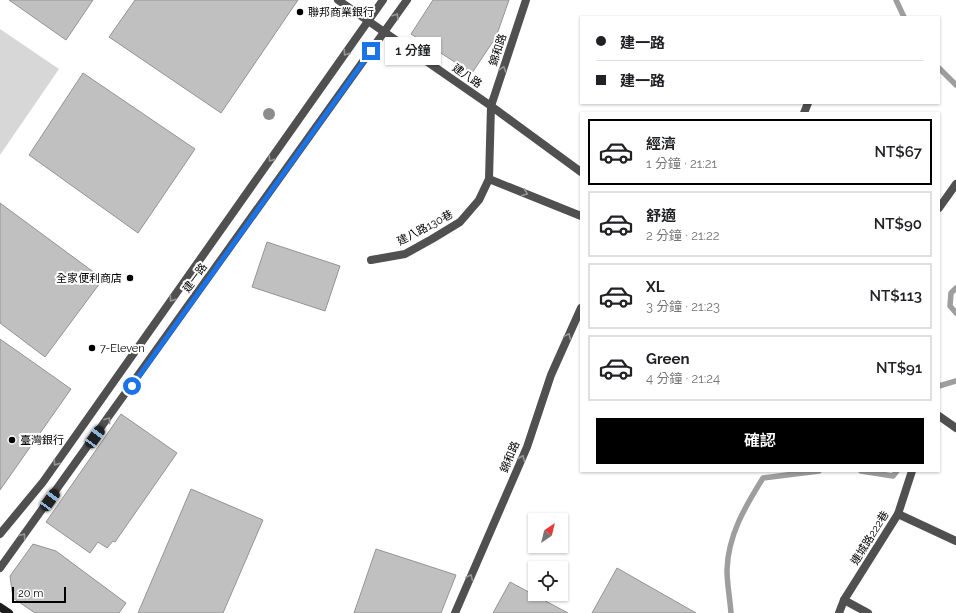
<!DOCTYPE html>
<html lang="zh-TW">
<meta charset="utf-8">
<style>
body{margin:0;font-family:Raleway,"Noto Sans TC",sans-serif;background:#f2f2f2;color:#202124;height:100vh;display:flex;flex-direction:column;font-size:15px;white-space:nowrap}
*{box-sizing:border-box;margin:0}
p{font-size:13px;color:#757577}
.icon{flex:none;width:22px;height:22px;fill:none;stroke:currentColor;stroke-width:2;stroke-linecap:round;stroke-linejoin:round}
.map{position:relative;flex:1;overflow:hidden}
.sheet{position:absolute;left:580px;top:112px;width:360px;height:360px;display:flex;flex-direction:column;background:#fff;border-radius:0px;box-shadow:0 1px 3px #0004}
.sheet>*{flex:none}
.hud{position:absolute;left:580px;top:16px;width:360px;height:88px;border-radius:0px;box-shadow:0 1px 3px #0004;display:grid;align-content:center;height:88px;padding:0 16px;background:#fff}
.needle{width:26px;rotate:35deg}
.buttons{position:absolute;left:528px;top:513px;display:grid;gap:8px}
.buttons a{display:grid;place-items:center;width:40px;height:40px;border-radius:0px;background:#fff;box-shadow:0 1px 3px #0004;font-size:20px}
.scale{position:absolute;left:12px;bottom:10px;width:54px;box-sizing:border-box;padding-left:4px;border:2px solid #000;border-top:0;font-size:11px;line-height:14px;white-space:nowrap;color:#000;-webkit-text-stroke:3px #fff;paint-order:stroke}
.end{position:absolute;width:18px;height:18px;margin:-9px;border:5px solid #1a73e8;background:#fff;box-shadow:0 0 0 2px #fff}
.from{border-radius:50%}
.bubble{position:absolute;height:28px;border-radius:0px;background:#fff;box-shadow:0 1px 3px #0004;font-size:13px;font-weight:600;line-height:28px;text-align:center}
.car{position:absolute;width:12px;height:24px;margin:-12px -6px;border-radius:5px;box-shadow:0 0 3px 1px #0007;background:linear-gradient(#222 24%,#8ab4d8 0 40%,#222 0 76%,#8ab4d8 0 86%,#222 0)}
.hud b{display:flex;align-items:center;gap:14px;height:38px;font-size:15px}
.hud b+b{border-top:1px solid #e0e0e0}
.hud i{width:10px;height:10px;background:#202124}
ul{padding:7px 0 0;list-style:none}
li{display:flex;align-items:center;gap:12px;height:66px;margin:0 8px 6px;padding:0 8px;border:2px solid #e0e0e0;border-radius:0px}
li div{flex:1}
li b{display:block;font-size:15px}
li em{font-style:normal;font-weight:600}
li.on{border-color:#000}
li>.icon{width:36px;height:36px;stroke-width:1.5}
.primary-button{display:flex;gap:8px;margin-top:auto;padding:8px 16px}
.primary-button a{flex:1;height:46px;border-radius:0px;background:#000;color:#fff;font-size:16px;font-weight:600;line-height:46px;text-align:center}
.map>svg:first-child{display:block}
.green{fill:#d7d7d7}
.lines{fill:none;stroke-linecap:round;stroke-linejoin:round}
.stream{stroke:#9e9e9e;stroke-width:5.5}
.building{fill:#c0c0c0;stroke:#949494}
.service{stroke:#505050;stroke-width:8}
.minor{stroke:#505050;stroke-width:8}
.tertiary{stroke:#505050;stroke-width:8}
.secondary{stroke:#1d1d1d;stroke-width:8}
.tree{fill:#8c8c8c}
.oneway{stroke:#969696}
.route{stroke:#1a73e8;stroke-width:5}
.poi-dot{fill:#000;stroke:#fff;stroke-width:1.5}
.labels{text-anchor:middle;dominant-baseline:central;stroke-width:4;stroke-linejoin:round;paint-order:stroke}
.poi-label{font-size:11px;fill:#000;stroke:#fff;text-anchor:start}
.street-label{font-size:11px;fill:#000;stroke:#fff}
</style>
<div class="map">
<svg width="956" height="613" viewBox="0 0 956 613">
<rect width="100%" height="100%" fill="#fff"/>
<!-- green -->
<polygon class="green" points="0,29 59,69 0,155"/>
<g class="lines">
<!-- stream -->
<g class="stream">
<polyline points="896,0 904,17"/>
<polyline points="939,68 956,85"/>
<polyline points="956,288 951,293 950,306 956,313"/>
<polyline points="939,386 956,381"/>
<polyline points="861,471 893,476 897,471"/>
<path d="M731,613C730,599 727,584 727,570C728,535 745,507 763,478L819,471"/>
</g>
</g>
<!-- building -->
<g class="building">
<polygon points="9,0 93,0 66,40"/>
<polygon points="135,0 298,0 221,113 109,37"/>
<polygon points="433,0 509,0 496,37 472,73 411,34"/>
<polygon points="83,73 195,149 138,233 29,155"/>
<polygon points="0,203 103,279 45,357 0,323"/>
<polygon points="267,242 340,266 325,311 252,287"/>
<polygon points="0,339 71,389 0,490"/>
<polygon points="121,414 177,453 115,542 113,541 107,548 98,542 90,553 46,522"/>
<polygon points="191,489 263,520 223,613 138,613"/>
<polygon points="33,544 56,551 126,603 119,613 35,613 13,598 10,576"/>
<polygon points="376,549 456,575 441,613 354,613"/>
<polygon points="617,568 696,613 592,613"/>
<polygon points="510,582 568,613 493,613"/>
</g>
<g class="lines">
<!-- service -->
<g class="service">
<polyline points="804,113 808,103"/>
<polyline points="489,179 581,216"/>
<polyline points="939,208 956,184"/>
<polyline points="371,260 405,254 432,239 460,222 479,200 489,179 491,106"/>
<polyline points="898,514 956,541"/>
<polyline points="844,600 868,613"/>
<polyline points="839,613 844,600 898,514 912,471"/>
</g>
<!-- minor -->
<g class="minor">
<polyline points="338,0 491,106 581,172"/>
<polyline points="491,106 526,0"/>
<polyline points="939,416 956,428"/>
<polyline points="455,613 527,447 551,375 581,308"/>
</g>
<!-- tertiary -->
<g class="tertiary">
<polyline points="0,534 43,482 383,0"/>
<polyline points="0,568 407,0"/>
</g>
<!-- secondary -->
<polyline class="secondary" points="0,607 9,613"/>
</g>
<!-- trees -->
<circle class="tree" cx="269" cy="114" r="6"/>
<!-- one-way arrows -->
<defs><path id="oneway-chevron" d="M-2-3.5L2.5 0L-2 3.5" fill="none" stroke-width="1.6" stroke-linecap="round" stroke-linejoin="round"/></defs>
<g class="oneway">
<use href="#oneway-chevron" transform="translate(396 16) rotate(-56)"/>
<use href="#oneway-chevron" transform="translate(346 53) rotate(125)"/>
<use href="#oneway-chevron" transform="translate(503 69) rotate(-72)"/>
<use href="#oneway-chevron" transform="translate(271 159) rotate(125)"/>
<use href="#oneway-chevron" transform="translate(525 193) rotate(22)"/>
<use href="#oneway-chevron" transform="translate(172 299) rotate(125)"/>
<use href="#oneway-chevron" transform="translate(568 336) rotate(-66)"/>
<use href="#oneway-chevron" transform="translate(108 420) rotate(-54)"/>
<use href="#oneway-chevron" transform="translate(522 458) rotate(-67)"/>
<use href="#oneway-chevron" transform="translate(56 463) rotate(125)"/>
<use href="#oneway-chevron" transform="translate(23 536) rotate(-54)"/>
<use href="#oneway-chevron" transform="translate(470 577) rotate(-66)"/>
</g>
<g class="lines">
<!-- route -->
<polyline class="route" points="132,386 371,51"/>
</g>
<!-- markers -->
<g class="poi-dot">
<circle cx="300" cy="12" r="4"/>
<circle cx="130" cy="278" r="4"/>
<circle cx="92" cy="348" r="4"/>
<circle cx="12" cy="440" r="4"/>
</g>
<g class="labels">
<!-- poi labels -->
<g class="poi-label">
<text x="308" y="12">聯邦商業銀行</text>
<text x="122" y="278" text-anchor="end">全家便利商店</text>
<text x="100" y="348">7-Eleven</text>
<text x="20" y="440">臺灣銀行</text>
</g>
<!-- street labels -->
<g class="street-label">
<text transform="translate(498 50) rotate(-72)">錦和路</text>
<text transform="translate(467 76) rotate(35)">建八路</text>
<text transform="translate(425 228) rotate(-28)">建八路130巷</text>
<text transform="translate(195 278) rotate(-54)">建一路</text>
<text transform="translate(510 457) rotate(-67)">錦和路</text>
<text transform="translate(870 538) rotate(-58)">連城路222巷</text>
</g>
</g>
</svg>
<div class="buttons">
<a><svg class="needle" viewBox="-14 -14 28 28"><path d="M0-13l5 13h-10z" fill="#e53935"/><path d="M0 13l5-13h-10z" fill="#757577"/></svg></a>
<a><svg class="icon" aria-label="locate" viewBox="0 0 24 24"><circle cx="12" cy="12" r="6"/><path d="M12 2v4M12 18v4M2 12h4M18 12h4"/></svg></a>
</div>
<div class="scale">20 m</div>
<i class="end from" style="left:132px;top:386px"></i>
<i class="end" style="left:371px;top:51px"></i>
<div class="bubble" style="left:385px;top:37px;width:56px">1 分鐘</div>
<i class="car" style="left:95px;top:437px;rotate:36deg"></i>
<i class="car" style="left:50px;top:500px;rotate:36deg"></i>
<div class="hud">
<b><i class="from"></i>建一路</b>
<b><i></i>建一路</b>
</div>
<section class="sheet">
<ul>
<li class="on"><svg class="icon" aria-label="car" viewBox="0 0 24 24"><path d="M5 17H2v-5l4-1 3-4h7l3 4 3 1v5h-3M9 17h6M6 11h13"/><circle cx="7" cy="17" r="2"/><circle cx="17" cy="17" r="2"/></svg><div><b>經濟</b><p>1 分鐘 · 21:21</p></div><em>NT$67</em></li>
<li><svg class="icon" aria-label="car" viewBox="0 0 24 24"><path d="M5 17H2v-5l4-1 3-4h7l3 4 3 1v5h-3M9 17h6M6 11h13"/><circle cx="7" cy="17" r="2"/><circle cx="17" cy="17" r="2"/></svg><div><b>舒適</b><p>2 分鐘 · 21:22</p></div><em>NT$90</em></li>
<li><svg class="icon" aria-label="car" viewBox="0 0 24 24"><path d="M5 17H2v-5l4-1 3-4h7l3 4 3 1v5h-3M9 17h6M6 11h13"/><circle cx="7" cy="17" r="2"/><circle cx="17" cy="17" r="2"/></svg><div><b>XL</b><p>3 分鐘 · 21:23</p></div><em>NT$113</em></li>
<li><svg class="icon" aria-label="car" viewBox="0 0 24 24"><path d="M5 17H2v-5l4-1 3-4h7l3 4 3 1v5h-3M9 17h6M6 11h13"/><circle cx="7" cy="17" r="2"/><circle cx="17" cy="17" r="2"/></svg><div><b>Green</b><p>4 分鐘 · 21:24</p></div><em>NT$91</em></li>
</ul>
<div class="primary-button"><a>確認</a></div>
</section>
</div>
